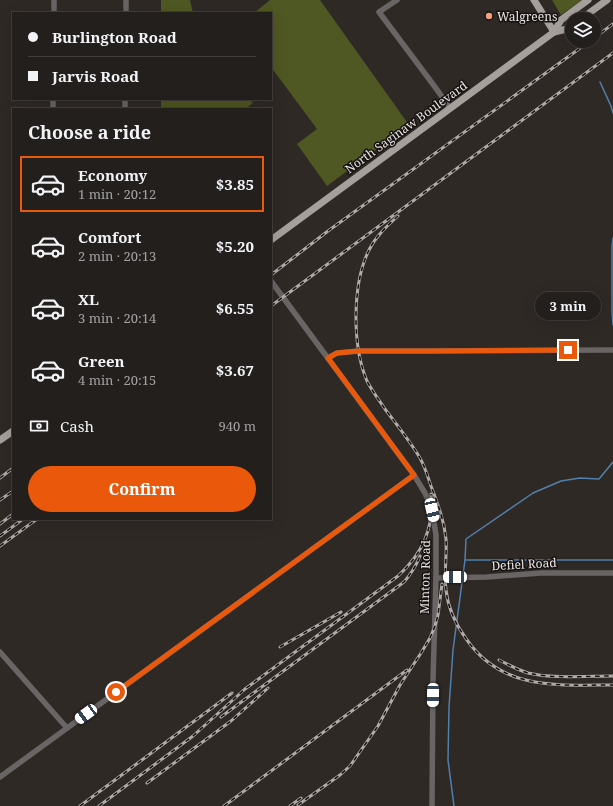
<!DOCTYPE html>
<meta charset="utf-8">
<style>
body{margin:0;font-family:"Noto Serif",serif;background:#2f2c29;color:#f1f3f6;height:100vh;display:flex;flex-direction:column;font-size:15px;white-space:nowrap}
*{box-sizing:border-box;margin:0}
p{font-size:13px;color:#a3a2a3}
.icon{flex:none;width:22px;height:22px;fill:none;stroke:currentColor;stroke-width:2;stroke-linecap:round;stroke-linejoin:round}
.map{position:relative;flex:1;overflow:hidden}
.side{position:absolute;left:12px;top:108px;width:260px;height:412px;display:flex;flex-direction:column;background:#231f1c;border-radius:0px;box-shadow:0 4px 16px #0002,0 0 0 1px #403d3b}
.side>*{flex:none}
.hud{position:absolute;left:12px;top:12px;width:260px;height:88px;border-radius:0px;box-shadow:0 4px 16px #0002,0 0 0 1px #403d3b;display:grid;align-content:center;height:88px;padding:0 16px;background:#231f1c}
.buttons{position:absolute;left:565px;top:12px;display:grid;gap:8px}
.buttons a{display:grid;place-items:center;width:36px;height:36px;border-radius:50%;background:#231f1c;box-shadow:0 4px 16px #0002,0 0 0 1px #403d3b;font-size:20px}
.end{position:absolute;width:18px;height:18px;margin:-9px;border:5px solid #ea580c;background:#fff;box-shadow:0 0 0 2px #fff}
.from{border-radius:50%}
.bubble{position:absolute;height:28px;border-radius:14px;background:#231f1c;box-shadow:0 4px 16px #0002,0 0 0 1px #403d3b;font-size:13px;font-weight:700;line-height:28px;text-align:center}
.car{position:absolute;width:12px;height:24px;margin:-12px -6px;border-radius:5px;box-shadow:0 0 3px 1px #0007;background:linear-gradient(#fff 24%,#345 0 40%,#fff 0 76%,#345 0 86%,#fff 0)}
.hud b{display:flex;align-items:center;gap:14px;height:38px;font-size:15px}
.hud b+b{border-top:1px solid #403d3b}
.hud i{width:10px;height:10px;background:#f1f3f6}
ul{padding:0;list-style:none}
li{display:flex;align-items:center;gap:12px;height:56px;margin:0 8px 6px;padding:0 8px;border:2px solid transparent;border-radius:0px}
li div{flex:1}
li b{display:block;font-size:15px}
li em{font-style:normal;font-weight:700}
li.active{border-color:#ea580c}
li>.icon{width:36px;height:36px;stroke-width:1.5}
h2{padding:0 16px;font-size:18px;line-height:48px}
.pay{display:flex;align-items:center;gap:10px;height:44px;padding:0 16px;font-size:15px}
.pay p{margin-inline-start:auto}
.button{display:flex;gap:8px;margin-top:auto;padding:8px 16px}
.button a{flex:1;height:46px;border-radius:24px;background:#ea580c;color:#fff;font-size:16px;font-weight:700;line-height:46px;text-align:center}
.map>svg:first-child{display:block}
.green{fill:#4f5722}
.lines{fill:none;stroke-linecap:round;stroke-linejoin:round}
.stream{stroke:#5080ae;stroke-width:1.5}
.minor{stroke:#696564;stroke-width:5.5}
.major{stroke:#a6a09c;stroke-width:7}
.rail-casing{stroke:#b0aaa8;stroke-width:3}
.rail{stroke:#151211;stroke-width:1.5;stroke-dasharray:4.5;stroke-linecap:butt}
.route{stroke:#ea580c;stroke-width:5}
.poi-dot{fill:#f1a17d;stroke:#151211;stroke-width:1.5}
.labels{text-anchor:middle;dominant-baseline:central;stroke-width:3;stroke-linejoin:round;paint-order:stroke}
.poi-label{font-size:12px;fill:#e9e4e2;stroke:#151211;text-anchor:start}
.street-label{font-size:12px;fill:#e9e4e2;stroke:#151211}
</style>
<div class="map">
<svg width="613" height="806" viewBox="0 0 613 806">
<rect width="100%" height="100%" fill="#2f2926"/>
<!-- green -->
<g class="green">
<polygon points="161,0 190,0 193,13 161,13"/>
<polygon points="270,0 320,0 409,125 327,186 297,144 317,129 271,67 271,13 254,13"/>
<polygon points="552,0 582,0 561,15"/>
<polygon points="161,99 249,99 253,103 245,109 161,109"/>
</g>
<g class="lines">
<!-- stream -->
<g class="stream">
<polyline points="600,82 611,106 613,113"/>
<polyline points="613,238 612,247 612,311 613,325"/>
<polyline points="465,560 613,560"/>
<polyline points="454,806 448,760 449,707 453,650 465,560 466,539 533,493 561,481 580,478 599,479 613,462"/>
</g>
<!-- minor -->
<g class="minor">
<polyline points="397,0 379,12 435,87 450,108"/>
<polyline points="54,13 54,0"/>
<polyline points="126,13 126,0"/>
<polyline points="53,109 53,99"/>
<polyline points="125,109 125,99"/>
<polyline points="271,281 414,475 425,493 432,510 436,535 436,578 433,680 432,806"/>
<polyline points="328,358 337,353 359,351 428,351 613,350"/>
<polyline points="436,578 487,577 541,573 613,573"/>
<polyline points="0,652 67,728"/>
<polyline points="0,777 414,475"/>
</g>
<!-- major -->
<g class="major">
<polyline points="534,0 554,32"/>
<polyline points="581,19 607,0"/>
<polyline points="554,32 561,20 588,0"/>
<polyline points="271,240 554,32 567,29 572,26"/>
<polyline points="0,440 13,431"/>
</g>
<!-- rail casing -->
<g class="rail-casing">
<g id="rail">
<polyline points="594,38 613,24"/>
<path d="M398,216C387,226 376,236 369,250C352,284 352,346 367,381C372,391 379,400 385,409C397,425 410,441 420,458C425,467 428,477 431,486C438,504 444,520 446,539C447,556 444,573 446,590C448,609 456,625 467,640C503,691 558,685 613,685"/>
<polyline points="271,275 328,231 590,41"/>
<polyline points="271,306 613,53"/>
<polyline points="0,478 13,468"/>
<polyline points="0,500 13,491"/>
<polyline points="0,524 13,514"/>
<polyline points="0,536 23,519"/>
<polyline points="0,546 37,519"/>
<polyline points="280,647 341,612"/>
<path d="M499,660C509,665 518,670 528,673C553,679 587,676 613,676"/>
<path d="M221,717L404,582C411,574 416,566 420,556"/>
<polyline points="147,783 231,721 268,688"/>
<polyline points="298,805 340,775 350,766 378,726 400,685 421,653 430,638 435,626 438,615 442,584"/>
<polyline points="80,806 232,693"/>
<path d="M99,806L193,736L245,689L398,576C423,553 434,528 431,494"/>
<polyline points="224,806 407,670"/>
<polyline points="290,806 301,798"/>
</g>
</g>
<!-- rail -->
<use href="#rail" class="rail"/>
</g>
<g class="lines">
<!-- route -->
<polyline class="route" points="116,692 414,475 328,358 337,353 359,351 428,351 568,350"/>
</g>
<!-- markers -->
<circle class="poi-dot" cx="489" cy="16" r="4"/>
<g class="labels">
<!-- poi labels -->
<g class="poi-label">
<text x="497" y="16">Walgreens</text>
</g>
<!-- street labels -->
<g class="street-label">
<text transform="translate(406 127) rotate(-36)">North Saginaw Boulevard</text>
<text transform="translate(524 564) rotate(-3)">Defiel Road</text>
<text transform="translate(425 577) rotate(-89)">Minton Road</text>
</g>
</g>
</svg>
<div class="buttons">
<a><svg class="icon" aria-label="layers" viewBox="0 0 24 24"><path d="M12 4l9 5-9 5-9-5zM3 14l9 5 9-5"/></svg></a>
</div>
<i class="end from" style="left:116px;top:692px"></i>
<i class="end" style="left:568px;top:350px"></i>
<div class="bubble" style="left:535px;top:292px;width:66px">3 min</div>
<i class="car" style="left:432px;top:510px;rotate:167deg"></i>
<i class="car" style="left:455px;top:577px;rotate:270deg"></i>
<i class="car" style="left:433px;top:695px;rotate:181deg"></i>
<i class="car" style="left:86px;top:714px;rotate:234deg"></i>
<div class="hud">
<b><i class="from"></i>Burlington Road</b>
<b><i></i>Jarvis Road</b>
</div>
<section class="side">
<h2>Choose a ride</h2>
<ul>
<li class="active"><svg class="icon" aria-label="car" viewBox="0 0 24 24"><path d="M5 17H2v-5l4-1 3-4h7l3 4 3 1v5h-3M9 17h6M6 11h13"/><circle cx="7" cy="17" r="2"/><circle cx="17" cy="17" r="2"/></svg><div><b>Economy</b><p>1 min · 20:12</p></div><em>$3.85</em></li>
<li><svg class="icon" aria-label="car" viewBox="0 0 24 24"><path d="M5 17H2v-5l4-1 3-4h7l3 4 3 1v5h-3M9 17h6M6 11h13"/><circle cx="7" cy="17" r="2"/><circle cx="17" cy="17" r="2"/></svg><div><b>Comfort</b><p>2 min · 20:13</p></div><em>$5.20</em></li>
<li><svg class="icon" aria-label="car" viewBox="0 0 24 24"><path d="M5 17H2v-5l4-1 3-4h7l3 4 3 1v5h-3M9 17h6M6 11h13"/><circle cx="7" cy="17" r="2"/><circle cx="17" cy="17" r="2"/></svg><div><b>XL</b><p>3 min · 20:14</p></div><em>$6.55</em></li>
<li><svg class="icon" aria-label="car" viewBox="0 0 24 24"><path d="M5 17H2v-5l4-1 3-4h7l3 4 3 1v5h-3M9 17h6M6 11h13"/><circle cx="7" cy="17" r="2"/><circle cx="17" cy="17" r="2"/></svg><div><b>Green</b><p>4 min · 20:15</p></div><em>$3.67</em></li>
</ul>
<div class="pay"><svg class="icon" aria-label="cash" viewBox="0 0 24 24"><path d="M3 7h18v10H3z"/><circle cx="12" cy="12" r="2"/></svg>Cash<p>940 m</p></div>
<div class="button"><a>Confirm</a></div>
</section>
</div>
